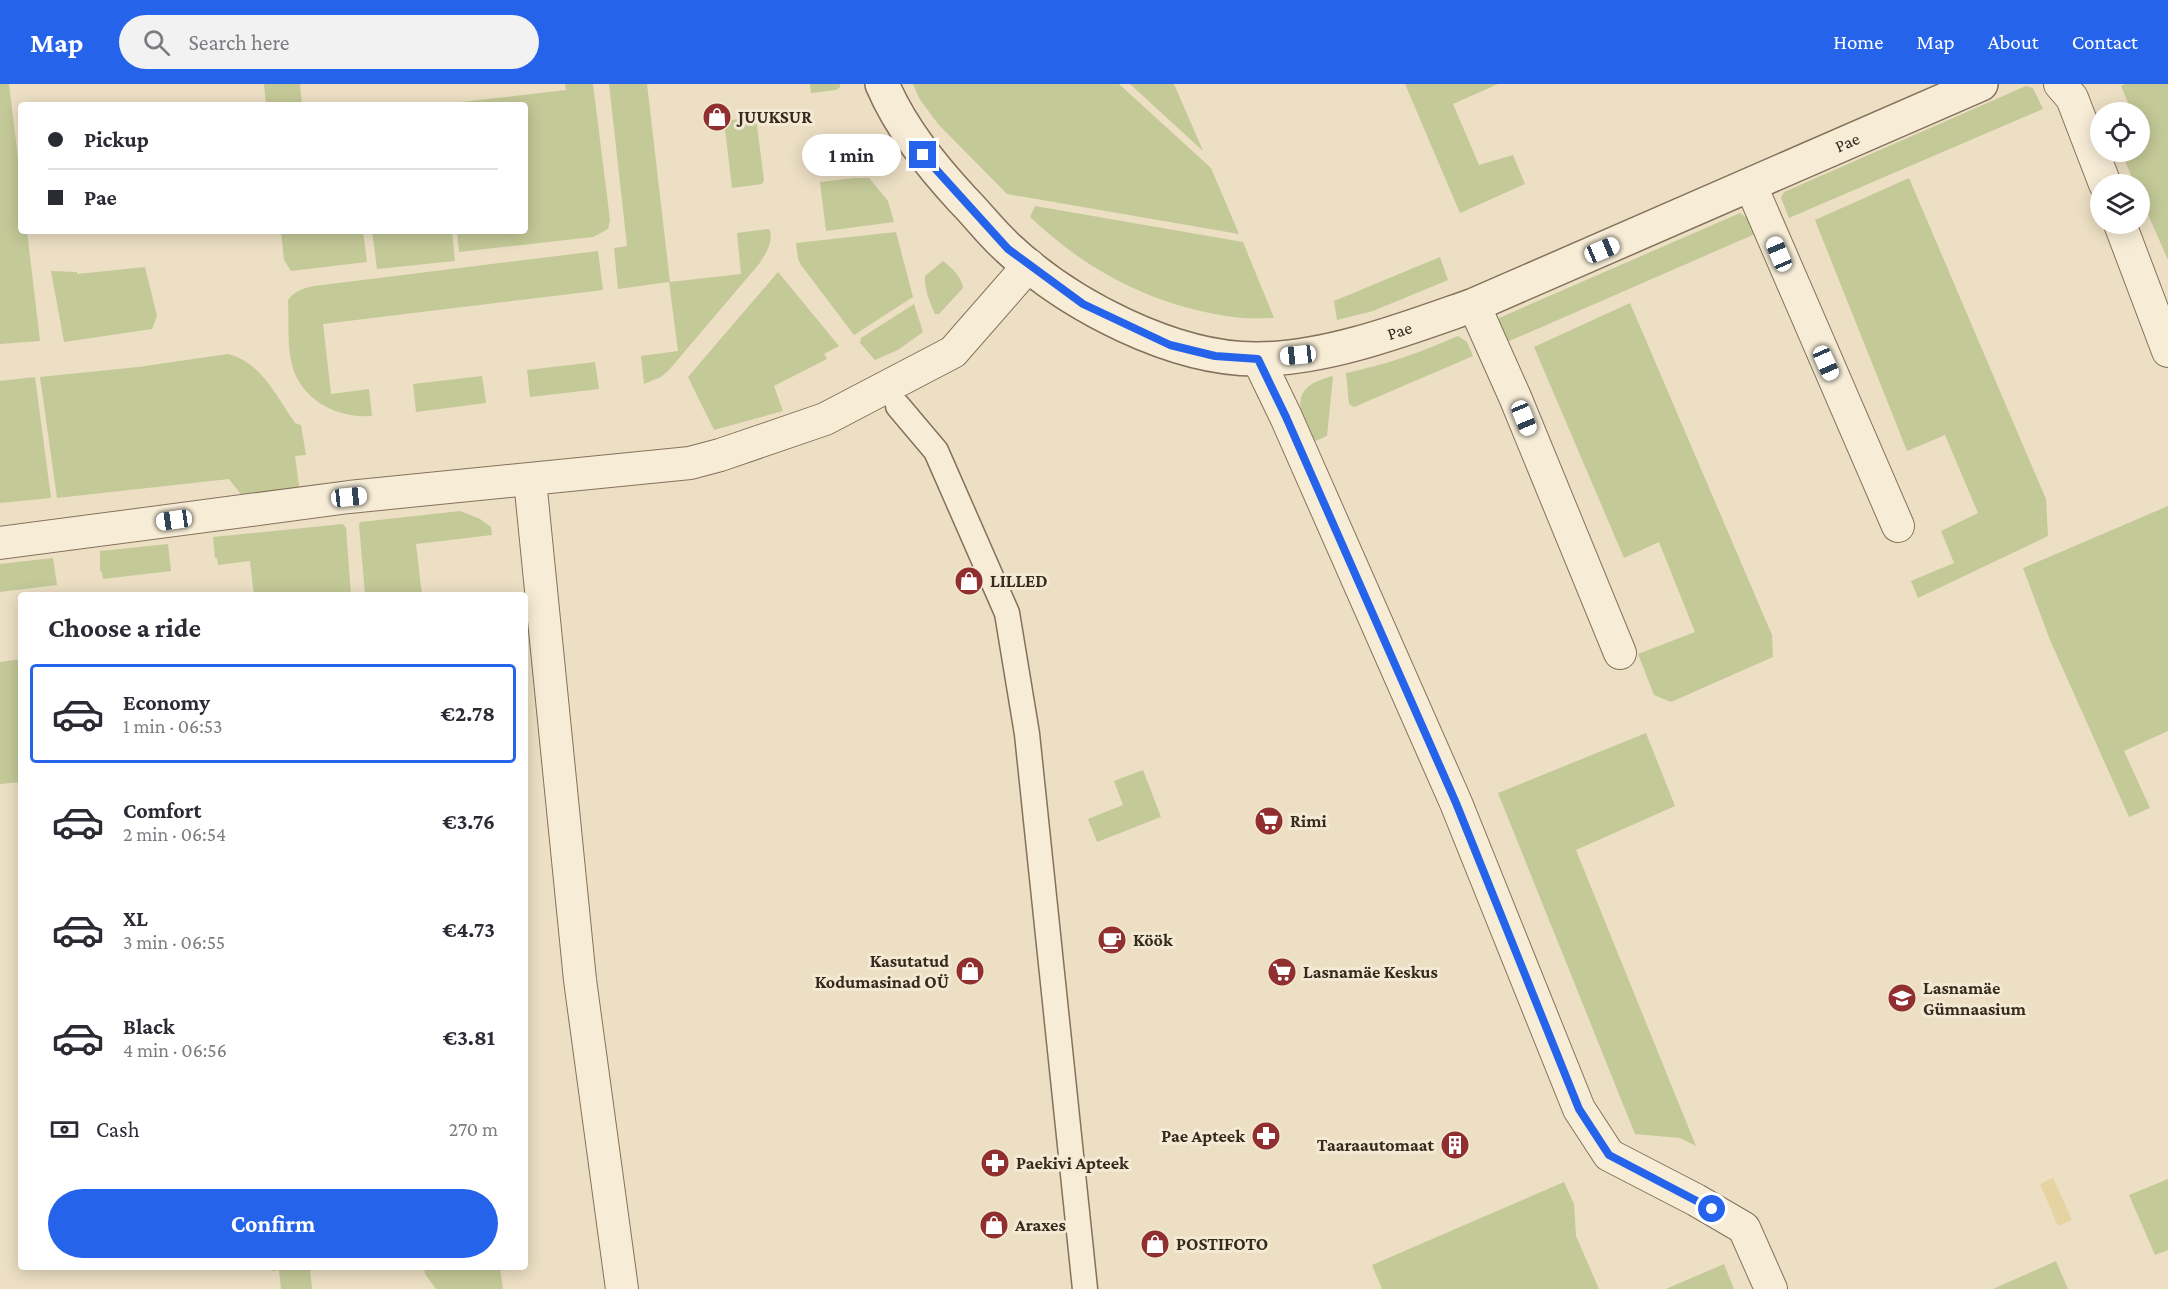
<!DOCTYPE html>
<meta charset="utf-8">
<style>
body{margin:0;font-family:"Crimson Pro",serif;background:#f2f2f3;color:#2b2b33;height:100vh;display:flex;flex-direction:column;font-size:22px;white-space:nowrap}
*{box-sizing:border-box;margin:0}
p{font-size:20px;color:#7c7c81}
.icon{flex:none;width:33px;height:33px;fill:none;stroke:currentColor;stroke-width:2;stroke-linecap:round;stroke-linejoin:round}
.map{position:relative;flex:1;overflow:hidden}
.drawer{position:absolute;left:18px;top:508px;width:510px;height:678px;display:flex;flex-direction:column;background:#fff;border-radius:6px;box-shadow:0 3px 15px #0003}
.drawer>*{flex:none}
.top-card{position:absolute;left:18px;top:18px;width:510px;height:132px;border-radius:6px;box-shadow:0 3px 15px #0003;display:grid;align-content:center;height:132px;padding:0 30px;background:#fff}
.controls{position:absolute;left:2090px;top:18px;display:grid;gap:12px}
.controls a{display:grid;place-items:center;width:60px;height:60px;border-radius:50%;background:#fff;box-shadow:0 3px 15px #0003;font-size:30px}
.end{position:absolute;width:27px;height:27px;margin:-14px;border:8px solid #2563eb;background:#fff;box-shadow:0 0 0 3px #fff}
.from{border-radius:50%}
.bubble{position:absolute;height:42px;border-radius:21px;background:#fff;box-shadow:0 3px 15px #0003;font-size:20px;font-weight:700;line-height:42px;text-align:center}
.car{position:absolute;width:18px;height:36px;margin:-18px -9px;border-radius:8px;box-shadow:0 0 4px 2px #0007;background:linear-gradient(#fff 24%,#345 0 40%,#fff 0 76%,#345 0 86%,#fff 0)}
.top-card b{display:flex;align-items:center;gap:21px;height:57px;font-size:22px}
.top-card b+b{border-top:2px solid #e1e1e2}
.top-card i{width:15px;height:15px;background:#2b2b33}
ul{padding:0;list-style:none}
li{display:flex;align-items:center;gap:18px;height:99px;margin:0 12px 9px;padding:0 18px;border:3px solid transparent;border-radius:6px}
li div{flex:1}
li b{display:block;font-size:22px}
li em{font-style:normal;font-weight:700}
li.active{border-color:#2563eb}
li>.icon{width:54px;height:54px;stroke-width:1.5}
h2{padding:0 30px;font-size:27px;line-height:72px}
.pay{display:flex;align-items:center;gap:15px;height:66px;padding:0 30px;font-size:22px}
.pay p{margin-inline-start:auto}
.action{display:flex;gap:12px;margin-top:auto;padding:12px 30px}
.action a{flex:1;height:69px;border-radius:36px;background:#2563eb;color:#fff;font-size:24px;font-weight:700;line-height:69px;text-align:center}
header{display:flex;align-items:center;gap:36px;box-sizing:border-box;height:84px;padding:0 30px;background:#2563eb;color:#fff}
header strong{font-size:28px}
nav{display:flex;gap:33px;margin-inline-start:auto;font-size:21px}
.search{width:420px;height:54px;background:#f2f2f3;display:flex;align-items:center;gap:15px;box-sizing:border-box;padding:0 21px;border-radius:33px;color:#7c7c81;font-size:22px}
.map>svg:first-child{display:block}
.green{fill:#c4c998}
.sand{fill:#e6d3a2}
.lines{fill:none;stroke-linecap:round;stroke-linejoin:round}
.pedestrian-casing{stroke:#85715b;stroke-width:27}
.minor-casing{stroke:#85715b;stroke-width:34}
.tertiary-casing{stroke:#85715b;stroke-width:36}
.pedestrian{stroke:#f7edd7;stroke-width:24}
.minor{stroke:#f7edd7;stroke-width:32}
.tertiary{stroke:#f7edd7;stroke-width:33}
.route{stroke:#2563eb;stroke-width:8}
.labels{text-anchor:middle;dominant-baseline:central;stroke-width:6;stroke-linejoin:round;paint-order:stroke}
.poi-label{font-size:18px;font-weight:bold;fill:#362a1f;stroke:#f4ead3;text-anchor:start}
.street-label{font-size:18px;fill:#362a1f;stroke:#f4ead3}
</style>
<header>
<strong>Map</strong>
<div class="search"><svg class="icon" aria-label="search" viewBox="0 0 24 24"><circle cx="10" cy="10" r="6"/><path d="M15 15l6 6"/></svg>Search here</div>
<nav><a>Home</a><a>Map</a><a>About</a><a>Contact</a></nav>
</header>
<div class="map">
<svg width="2168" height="1205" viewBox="0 0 2168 1205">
<rect width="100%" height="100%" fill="#ecdfc4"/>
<!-- green -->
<g class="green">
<polygon points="0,0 9,0 21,98 21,147 27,147 40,257 0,260"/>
<polygon points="264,0 300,0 302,21 266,21"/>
<polygon points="565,0 593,0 610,136 608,145 593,153 459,168 457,147 525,147 525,21 444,20 566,6"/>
<path d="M609,0H647L670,198L741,190L737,149L767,145L770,146C773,159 766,169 759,180L669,286L661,293L644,300L641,272L678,267L669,198L618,205L614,164L627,162Z"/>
<polygon points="810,0 840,0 840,3 836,6 811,9"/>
<polygon points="913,0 1119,0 1211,84 1239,150 1007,110 938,40 919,14"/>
<polygon points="1130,0 1174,0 1203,67"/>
<polygon points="1405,0 1498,0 1453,20 1479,81 1513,71 1525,100 1460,129"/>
<polygon points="2125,0 2168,0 2168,176 2139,110 2139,100 2135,100 2121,68 2139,68 2139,28 2113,28 2129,21 2121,2"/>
<polygon points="2026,2 2033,4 2043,25 1789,134 1781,114 1784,108"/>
<polygon points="753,33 756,34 764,96 762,100 732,104 724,37"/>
<polygon points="855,94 869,94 888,117 894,138 826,147 820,98"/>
<polygon points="1909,94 2046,415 2048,452 1918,514 1911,497 1954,479 1941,447 1978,429 1945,351 1907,367 1815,136"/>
<path d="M1035,122L1243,158L1274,234C1261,234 1246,235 1233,233C1154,222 1088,188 1030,133Z"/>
<polygon points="1740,129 1747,134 1755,150 1505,259 1497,241 1499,234"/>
<polygon points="281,147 363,147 367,178 291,187 284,176"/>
<polygon points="372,147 452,147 455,177 377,185"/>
<polygon points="896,148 913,213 854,251 801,181 798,175 796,159"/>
<path d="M598,167L603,206L323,240L331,310L369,305L372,332C338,335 301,316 292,281C287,261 289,237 288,216C294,207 304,204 314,202Z"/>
<polygon points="1440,173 1448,196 1373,227 1337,236 1334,217"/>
<path d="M943,177C952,184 961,192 963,204L939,230H935C930,219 924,205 925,192Z"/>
<polygon points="145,183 157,232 152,245 64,258 51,187 77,188 77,190"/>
<polygon points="778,188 839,262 824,270 827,275 774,302 783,327 714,346 688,293"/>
<polygon points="1630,219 1772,551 1773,573 1671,618 1654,611 1638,570 1695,548 1659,458 1624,474 1534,263"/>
<polygon points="914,220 923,248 898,266 875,276 860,259 861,254"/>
<path d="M1458,252L1467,258L1473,272L1354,323L1349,320L1346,289C1386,281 1421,268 1458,252Z"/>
<path d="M228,270C261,278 276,312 295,339L301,341L306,371L295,372L300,409L243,413L229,395L57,414L40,293L138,283Z"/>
<polygon points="595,278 599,305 530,313 527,286"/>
<polygon points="482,292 486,319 416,328 413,300"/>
<path d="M1333,292L1327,352L1313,358C1298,325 1288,303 1333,292Z"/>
<polygon points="35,293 51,414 0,419 0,297"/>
<polygon points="2168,422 2168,647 2124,667 2150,724 2129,733 2050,556 2023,484"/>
<polygon points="460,427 480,435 491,443 492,451 416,460 422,511 365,511 359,440 361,438"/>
<polygon points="343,440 346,444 351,511 254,511 250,477 218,481 217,474 215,474 213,453"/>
<polygon points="168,460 171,487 103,495 102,488 100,487 100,467"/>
<polygon points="53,474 57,501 0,508 0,480"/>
<polygon points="21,575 21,698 0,700 0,578"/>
<polygon points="1646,649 1675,722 1576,766 1696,1062 1680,1054 1635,1050 1498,709"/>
<polygon points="1143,686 1161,733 1097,758 1088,735 1123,721 1114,697"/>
<polygon points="2168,1095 2168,1166 2155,1171 2129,1111"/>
<polygon points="1564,1098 1574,1120 1576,1152 1599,1205 1382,1205 1372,1181"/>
<polygon points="2056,1177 2068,1205 1993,1205"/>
<polygon points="1724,1180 1734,1205 1666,1205"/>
<polygon points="272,1184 310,1184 312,1205 281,1205 279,1186 272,1187"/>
<polygon points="424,1184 500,1184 503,1205 436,1205 425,1190"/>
</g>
<!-- sand -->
<polygon class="sand" points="2053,1094 2072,1136 2058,1142 2040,1100"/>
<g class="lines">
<!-- pedestrian casing -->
<g class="pedestrian-casing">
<polyline id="pedestrian" points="898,322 936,367 1007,529 1027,650 1085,1205"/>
</g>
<!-- minor casing -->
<g class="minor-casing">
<g id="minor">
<polyline points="2060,0 2072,14 2105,100"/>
<polyline points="1751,102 1898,442"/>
<polyline points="2120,140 2168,267"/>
<polyline points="1474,221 1515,313 1620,569"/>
<polyline points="1258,275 1286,333 1456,719 1579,1025 1609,1071 1696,1116 1744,1144 1771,1205"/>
<polyline points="530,396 580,896 622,1205"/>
<polyline points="0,459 349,413 690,379 720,371 825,335 953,268 1029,181"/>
</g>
</g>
<!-- tertiary casing -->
<g class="tertiary-casing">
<g id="tertiary">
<path id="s1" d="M882,0C901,44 930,80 962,115C978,131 992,150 1009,165C1069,221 1174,276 1258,275C1328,275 1408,244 1474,221L1981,0"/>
</g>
</g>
<!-- pedestrian -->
<use href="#pedestrian" class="pedestrian"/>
<!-- minor -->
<use href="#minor" class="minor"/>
<!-- tertiary -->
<use href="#tertiary" class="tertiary"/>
</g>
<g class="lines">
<!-- route -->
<polyline class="route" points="923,71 1008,165 1083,220 1170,261 1215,272 1258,275 1286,333 1456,719 1579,1025 1609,1071 1712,1125"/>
</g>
<!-- icons -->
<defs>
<g id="shop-disc" transform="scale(1.5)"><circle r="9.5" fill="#912e30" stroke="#f4ead3"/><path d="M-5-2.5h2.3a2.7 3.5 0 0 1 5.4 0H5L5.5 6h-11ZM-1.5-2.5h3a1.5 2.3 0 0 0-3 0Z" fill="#fff"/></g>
<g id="supermarket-disc" transform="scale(1.5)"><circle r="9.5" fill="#912e30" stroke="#f4ead3"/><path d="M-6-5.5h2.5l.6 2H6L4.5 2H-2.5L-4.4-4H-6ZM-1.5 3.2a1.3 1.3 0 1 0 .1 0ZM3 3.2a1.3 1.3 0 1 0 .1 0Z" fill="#fff"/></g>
<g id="cafe-disc" transform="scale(1.5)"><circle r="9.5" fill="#912e30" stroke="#f4ead3"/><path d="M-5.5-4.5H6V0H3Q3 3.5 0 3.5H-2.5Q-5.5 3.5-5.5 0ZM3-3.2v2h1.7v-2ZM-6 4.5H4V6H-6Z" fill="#fff"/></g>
<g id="school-disc" transform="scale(1.5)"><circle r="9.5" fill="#912e30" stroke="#f4ead3"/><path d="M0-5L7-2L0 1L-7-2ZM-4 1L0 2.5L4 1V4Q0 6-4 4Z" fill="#fff"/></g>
<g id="pharmacy-disc" transform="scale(1.5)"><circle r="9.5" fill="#912e30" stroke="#f4ead3"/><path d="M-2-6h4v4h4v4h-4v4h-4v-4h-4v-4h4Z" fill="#fff"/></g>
<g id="building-disc" transform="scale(1.5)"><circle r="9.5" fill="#912e30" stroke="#f4ead3"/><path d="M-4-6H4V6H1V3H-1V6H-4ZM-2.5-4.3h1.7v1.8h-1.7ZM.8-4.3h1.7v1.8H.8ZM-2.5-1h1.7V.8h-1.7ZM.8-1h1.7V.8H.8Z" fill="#fff"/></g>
</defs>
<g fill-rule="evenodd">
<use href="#shop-disc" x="717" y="33"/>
<use href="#shop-disc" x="969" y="497"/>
<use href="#supermarket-disc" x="1269" y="737"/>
<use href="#cafe-disc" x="1112" y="856"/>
<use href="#shop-disc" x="970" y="887"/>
<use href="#supermarket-disc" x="1282" y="888"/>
<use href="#school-disc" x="1902" y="914"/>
<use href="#pharmacy-disc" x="1266" y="1052"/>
<use href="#building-disc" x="1455" y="1061"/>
<use href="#pharmacy-disc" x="995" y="1079"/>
<use href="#shop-disc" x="994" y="1141"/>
<use href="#shop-disc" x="1155" y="1160"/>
</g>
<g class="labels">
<!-- poi labels -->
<g class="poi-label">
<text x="738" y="33">JUUKSUR</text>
<text x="990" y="497">LILLED</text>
<text x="1290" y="737">Rimi</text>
<text x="1133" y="856">Köök</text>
<text x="949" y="877" text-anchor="end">Kasutatud<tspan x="949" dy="21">Kodumasinad OÜ</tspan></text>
<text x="1303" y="888">Lasnamäe Keskus</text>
<text x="1923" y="904">Lasnamäe<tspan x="1923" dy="21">Gümnaasium</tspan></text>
<text x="1245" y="1052" text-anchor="end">Pae Apteek</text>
<text x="1434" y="1061" text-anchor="end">Taaraautomaat</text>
<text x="1016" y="1079">Paekivi Apteek</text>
<text x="1015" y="1141">Araxes</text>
<text x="1176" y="1160">POSTIFOTO</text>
</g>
<!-- street labels -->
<g class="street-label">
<text stroke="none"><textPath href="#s1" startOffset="1118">Pae</textPath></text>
<text stroke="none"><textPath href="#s1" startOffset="632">Pae</textPath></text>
</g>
</g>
</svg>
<div class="controls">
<a><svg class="icon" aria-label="locate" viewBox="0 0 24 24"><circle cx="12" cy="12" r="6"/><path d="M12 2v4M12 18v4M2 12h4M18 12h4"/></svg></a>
<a><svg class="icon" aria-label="layers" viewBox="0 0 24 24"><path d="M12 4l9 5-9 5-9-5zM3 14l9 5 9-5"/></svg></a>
</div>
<i class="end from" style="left:1712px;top:1125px"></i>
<i class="end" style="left:923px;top:71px"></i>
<div class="bubble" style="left:802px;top:50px;width:99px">1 min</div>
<i class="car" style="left:1602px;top:166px;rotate:67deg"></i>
<i class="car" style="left:1779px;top:170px;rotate:337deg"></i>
<i class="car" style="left:1298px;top:271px;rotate:264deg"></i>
<i class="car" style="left:1826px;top:279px;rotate:156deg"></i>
<i class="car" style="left:1524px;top:334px;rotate:158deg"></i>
<i class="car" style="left:349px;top:413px;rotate:84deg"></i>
<i class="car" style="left:174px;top:436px;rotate:262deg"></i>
<div class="top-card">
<b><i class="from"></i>Pickup</b>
<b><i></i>Pae</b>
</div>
<section class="drawer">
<h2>Choose a ride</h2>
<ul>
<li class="active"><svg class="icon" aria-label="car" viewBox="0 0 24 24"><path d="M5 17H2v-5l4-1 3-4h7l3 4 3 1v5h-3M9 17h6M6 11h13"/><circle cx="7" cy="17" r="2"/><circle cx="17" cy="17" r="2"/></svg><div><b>Economy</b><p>1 min · 06:53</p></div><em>€2.78</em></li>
<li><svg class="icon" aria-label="car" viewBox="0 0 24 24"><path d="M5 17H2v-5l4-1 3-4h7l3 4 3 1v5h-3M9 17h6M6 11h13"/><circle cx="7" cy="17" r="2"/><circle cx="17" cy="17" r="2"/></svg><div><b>Comfort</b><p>2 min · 06:54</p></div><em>€3.76</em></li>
<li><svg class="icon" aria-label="car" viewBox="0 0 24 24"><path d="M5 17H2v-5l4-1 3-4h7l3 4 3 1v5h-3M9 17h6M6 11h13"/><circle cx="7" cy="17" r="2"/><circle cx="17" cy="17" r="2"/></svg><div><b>XL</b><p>3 min · 06:55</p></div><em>€4.73</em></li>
<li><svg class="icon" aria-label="car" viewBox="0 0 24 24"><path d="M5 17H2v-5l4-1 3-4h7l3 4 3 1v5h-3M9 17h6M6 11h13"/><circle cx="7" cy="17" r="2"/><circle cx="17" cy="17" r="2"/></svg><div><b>Black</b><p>4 min · 06:56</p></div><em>€3.81</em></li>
</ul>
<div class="pay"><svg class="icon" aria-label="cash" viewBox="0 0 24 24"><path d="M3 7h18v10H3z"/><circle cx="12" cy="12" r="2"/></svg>Cash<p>270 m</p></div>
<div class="action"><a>Confirm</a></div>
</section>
</div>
